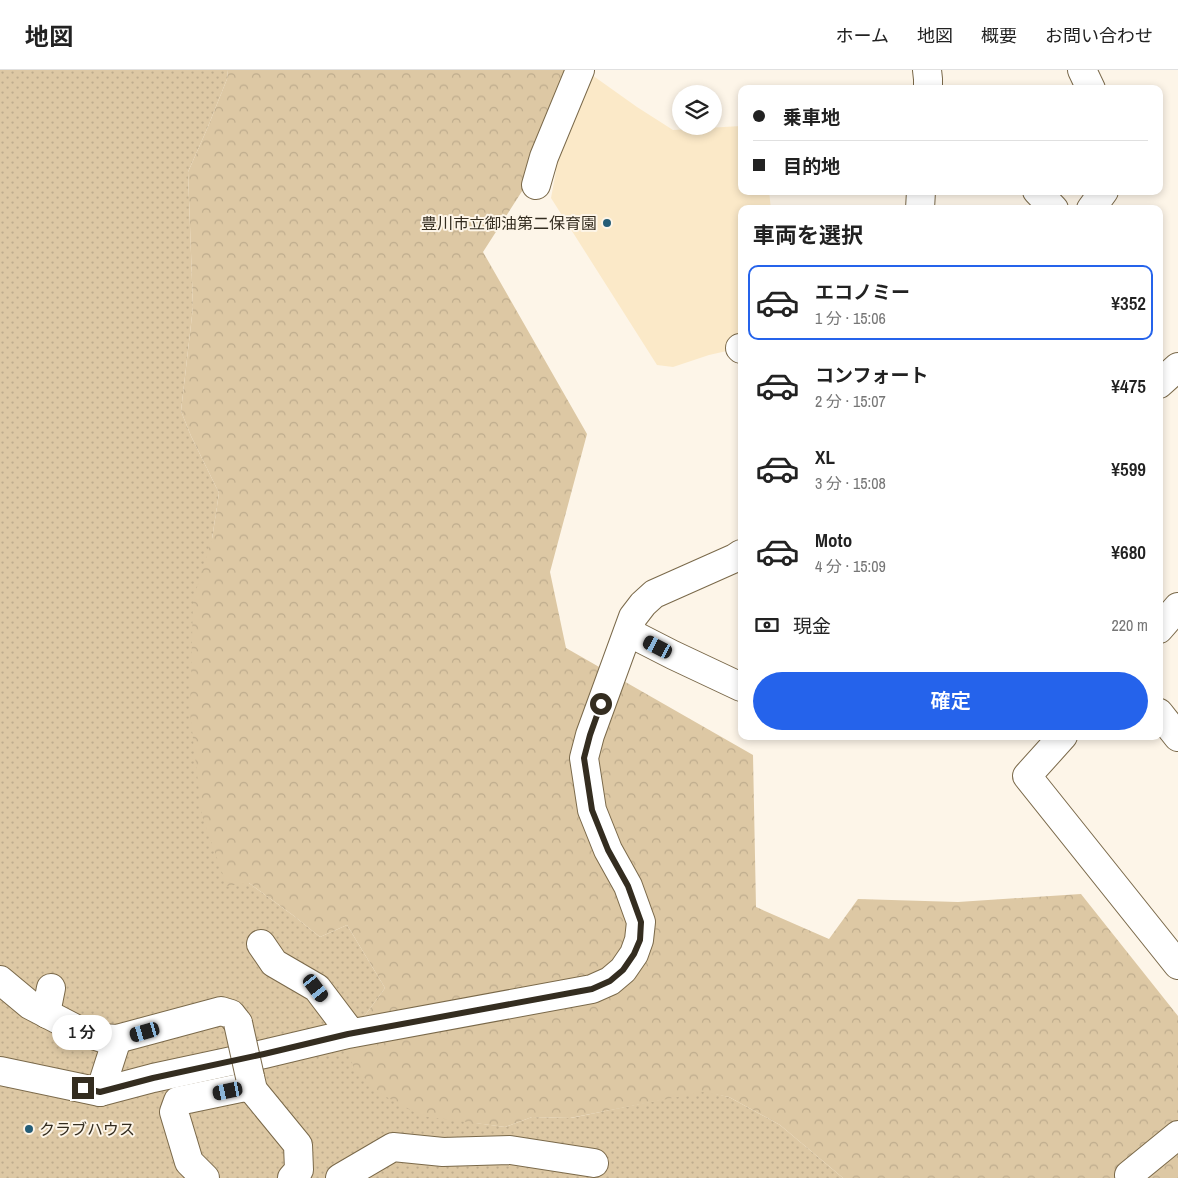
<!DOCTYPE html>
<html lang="ja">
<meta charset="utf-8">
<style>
body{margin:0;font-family:"Archivo Narrow","Noto Sans JP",sans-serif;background:#f6f6f6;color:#222;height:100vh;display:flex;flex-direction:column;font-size:19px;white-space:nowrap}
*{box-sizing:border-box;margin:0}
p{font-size:16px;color:#767676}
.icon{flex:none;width:28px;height:28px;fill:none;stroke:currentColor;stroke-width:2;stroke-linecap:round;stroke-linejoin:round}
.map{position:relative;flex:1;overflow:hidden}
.drawer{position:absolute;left:738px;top:135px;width:425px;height:535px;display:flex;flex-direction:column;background:#fff;border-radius:10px;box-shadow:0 2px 8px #0003}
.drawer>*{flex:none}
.hud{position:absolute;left:738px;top:15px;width:425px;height:110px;border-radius:10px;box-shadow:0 2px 8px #0003;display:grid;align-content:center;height:110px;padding:0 15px;background:#fff}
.buttons{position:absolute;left:672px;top:15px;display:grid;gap:10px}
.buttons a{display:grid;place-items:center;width:50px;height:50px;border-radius:50%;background:#fff;box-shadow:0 2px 8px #0003;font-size:25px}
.end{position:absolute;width:22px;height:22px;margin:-11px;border:6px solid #342d20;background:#fff;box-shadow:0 0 0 2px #fff}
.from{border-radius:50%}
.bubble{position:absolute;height:35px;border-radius:18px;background:#fff;box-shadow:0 2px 8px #0003;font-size:16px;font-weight:600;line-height:35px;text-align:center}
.car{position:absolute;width:15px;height:30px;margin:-15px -8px;border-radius:6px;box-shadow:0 0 4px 1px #0007;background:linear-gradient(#222 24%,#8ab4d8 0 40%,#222 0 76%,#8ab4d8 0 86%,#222 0)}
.hud b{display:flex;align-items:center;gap:18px;height:48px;font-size:19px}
.hud b+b{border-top:1px solid #e0e0e0}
.hud i{width:12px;height:12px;background:#222}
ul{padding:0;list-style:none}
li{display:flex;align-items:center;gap:15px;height:75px;margin:0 10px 8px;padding:0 5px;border:2px solid transparent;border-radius:10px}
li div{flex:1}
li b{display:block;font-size:19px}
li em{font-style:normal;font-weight:600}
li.active{border-color:#2563eb}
li>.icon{width:45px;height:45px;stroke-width:1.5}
h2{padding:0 15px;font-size:22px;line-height:60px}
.pay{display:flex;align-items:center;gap:12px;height:55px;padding:0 15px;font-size:19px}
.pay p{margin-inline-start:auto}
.button{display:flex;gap:10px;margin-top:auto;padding:10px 15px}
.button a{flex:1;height:58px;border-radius:30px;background:#2563eb;color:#fff;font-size:20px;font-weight:600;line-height:58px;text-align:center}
header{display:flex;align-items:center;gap:30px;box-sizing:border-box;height:70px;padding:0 25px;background:#fff;border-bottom:1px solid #e0e0e0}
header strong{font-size:24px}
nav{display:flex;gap:28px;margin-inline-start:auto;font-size:18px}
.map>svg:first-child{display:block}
.built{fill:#fbe9c8}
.grass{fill:url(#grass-dots)}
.forest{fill:url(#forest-crowns)}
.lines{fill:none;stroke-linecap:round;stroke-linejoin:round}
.minor-casing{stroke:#7a694a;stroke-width:30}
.minor{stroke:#fff;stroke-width:28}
.minor-bridge-casing{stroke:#7a694a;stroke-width:30;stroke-linecap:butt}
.minor-bridge{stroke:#fff;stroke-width:28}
.route{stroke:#342d20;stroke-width:6}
.poi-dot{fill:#255d77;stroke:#fdf5e8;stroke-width:2}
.labels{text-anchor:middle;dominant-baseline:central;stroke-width:4;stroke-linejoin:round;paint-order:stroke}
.poi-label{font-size:16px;fill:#342d20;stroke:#fdf5e8;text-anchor:end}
</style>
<header>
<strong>地図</strong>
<nav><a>ホーム</a><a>地図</a><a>概要</a><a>お問い合わせ</a></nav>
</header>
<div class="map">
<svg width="1178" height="1108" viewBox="0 0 1178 1108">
<defs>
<pattern id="grass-dots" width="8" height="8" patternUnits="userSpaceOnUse" patternTransform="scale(1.25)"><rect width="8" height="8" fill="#ddc8a4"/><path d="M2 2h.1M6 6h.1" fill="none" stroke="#beac8d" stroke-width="1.8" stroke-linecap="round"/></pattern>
<pattern id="forest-crowns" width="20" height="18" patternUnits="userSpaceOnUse" patternTransform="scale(1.25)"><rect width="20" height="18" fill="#ddc8a4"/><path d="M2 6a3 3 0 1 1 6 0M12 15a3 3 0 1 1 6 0" fill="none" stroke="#beac8d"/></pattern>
</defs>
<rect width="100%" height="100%" fill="#fdf5e8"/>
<!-- built -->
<polygon class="built" points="592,5 637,37 673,60 741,56 741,121 769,121 771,139 741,139 740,278 709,285 673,297 657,295 551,128 556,101 555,90"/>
<!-- grass -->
<polygon class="grass" points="0,0 228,0 227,9 207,59 188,102 193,237 181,341 191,366 219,423 212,469 249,813 294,846 320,867 347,855 385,918 352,963 476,1053 505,1057 532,1047 571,1048 703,1021 729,1027 780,1055 843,1108 0,1108"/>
<!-- forest -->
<polygon class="forest" points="228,0 583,0 544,87 483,182 587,364 550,502 566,578 753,685 756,837 829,869 858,829 958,832 1081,824 1178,946 1178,1108 843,1108 780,1055 729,1027 703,1022 570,1048 532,1047 505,1057 421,1046 383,1025 354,999 349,984 352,963 385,918 347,855 320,867 294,846 249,813 227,816 202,746 190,643 193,530 212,469 219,423 191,366 181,341 193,237 188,102 207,59 227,9"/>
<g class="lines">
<!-- minor casing -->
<g class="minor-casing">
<g id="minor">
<polyline points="927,0 928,9 928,19"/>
<polyline points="1082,0 1091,19"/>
<polyline points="536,115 544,87 580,0"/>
<polyline points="1037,121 1054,139"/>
<polyline points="920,139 921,121"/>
<polyline points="1091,139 1104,121"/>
<polyline points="740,278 741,279"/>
<polyline points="1159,314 1178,297"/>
<polyline points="1159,559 1178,537"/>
<polyline points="628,562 673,585 741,617"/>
<polyline points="1159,643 1178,667"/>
<polyline points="1063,666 1027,706 1178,895"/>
<polyline points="261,874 274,893 317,918 351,963"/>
<polyline points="0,910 30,935 80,961 102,968 117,969 221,941 231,944 238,953"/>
<polyline points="47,944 48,933 51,918"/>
<polyline points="0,1001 100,1022 153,1008 264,984 348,964 592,919 610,911 623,900 634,884 639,870 641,852 628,816 608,780 592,740 584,688 590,665 633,547 643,534 654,524 735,488 741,484"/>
<polyline points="250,1007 253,1020 298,1075 299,1100 292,1108"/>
<polyline points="100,1022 117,969"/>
<polyline points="1129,1105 1178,1065"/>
<polyline points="205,1108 189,1092 174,1042 178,1031 245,1017 253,1020"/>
<polyline points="340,1108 393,1077 443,1082 510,1080 594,1093"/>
</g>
</g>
<!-- minor -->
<use href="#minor" class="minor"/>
<!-- minor-bridge casing -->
<g class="minor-bridge-casing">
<polyline id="minor-bridge" points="238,953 250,1007"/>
</g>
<!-- minor-bridge -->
<use href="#minor-bridge" class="minor-bridge"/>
</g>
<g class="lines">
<!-- route -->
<polyline class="route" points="83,1018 100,1022 153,1008 264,984 348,964 592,919 610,911 623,900 634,884 640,870 641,852 628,816 608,780 592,740 584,688 590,665 601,634"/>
</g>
<!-- markers -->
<g class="poi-dot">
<circle cx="607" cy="153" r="5"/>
<circle cx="29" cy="1059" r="5"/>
</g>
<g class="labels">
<!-- poi labels -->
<g class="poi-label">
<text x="597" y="153">豊川市立御油第二保育園</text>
<text x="39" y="1059" text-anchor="start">クラブハウス</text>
</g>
</g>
</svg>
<div class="buttons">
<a><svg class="icon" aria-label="layers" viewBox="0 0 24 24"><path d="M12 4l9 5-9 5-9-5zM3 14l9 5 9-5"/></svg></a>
</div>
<i class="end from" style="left:601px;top:634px"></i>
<i class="end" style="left:83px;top:1018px"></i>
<div class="bubble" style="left:52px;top:945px;width:60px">1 分</div>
<i class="car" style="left:658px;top:577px;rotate:297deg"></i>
<i class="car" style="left:316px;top:918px;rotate:143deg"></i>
<i class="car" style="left:145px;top:962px;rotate:254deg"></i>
<i class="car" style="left:228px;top:1021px;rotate:258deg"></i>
<div class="hud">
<b><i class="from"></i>乗車地</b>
<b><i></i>目的地</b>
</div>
<section class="drawer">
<h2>車両を選択</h2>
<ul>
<li class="active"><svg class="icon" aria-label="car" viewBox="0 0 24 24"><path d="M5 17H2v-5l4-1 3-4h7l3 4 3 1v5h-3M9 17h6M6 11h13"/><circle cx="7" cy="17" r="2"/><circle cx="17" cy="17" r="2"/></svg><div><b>エコノミー</b><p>1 分 · 15:06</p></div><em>¥352</em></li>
<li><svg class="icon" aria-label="car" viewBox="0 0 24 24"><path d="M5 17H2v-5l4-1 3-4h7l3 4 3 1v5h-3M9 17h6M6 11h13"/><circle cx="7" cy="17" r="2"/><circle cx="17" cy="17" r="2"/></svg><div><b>コンフォート</b><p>2 分 · 15:07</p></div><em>¥475</em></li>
<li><svg class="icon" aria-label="car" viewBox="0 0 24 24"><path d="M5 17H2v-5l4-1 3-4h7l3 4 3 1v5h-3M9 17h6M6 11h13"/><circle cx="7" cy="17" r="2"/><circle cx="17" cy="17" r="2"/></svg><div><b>XL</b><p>3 分 · 15:08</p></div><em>¥599</em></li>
<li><svg class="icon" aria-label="car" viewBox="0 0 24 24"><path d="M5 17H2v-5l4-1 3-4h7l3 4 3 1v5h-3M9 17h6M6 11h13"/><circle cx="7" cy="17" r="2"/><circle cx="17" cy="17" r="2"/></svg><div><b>Moto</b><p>4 分 · 15:09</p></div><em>¥680</em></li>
</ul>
<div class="pay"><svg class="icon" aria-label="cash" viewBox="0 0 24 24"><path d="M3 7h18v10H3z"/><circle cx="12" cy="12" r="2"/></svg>現金<p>220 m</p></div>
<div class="button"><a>確定</a></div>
</section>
</div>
